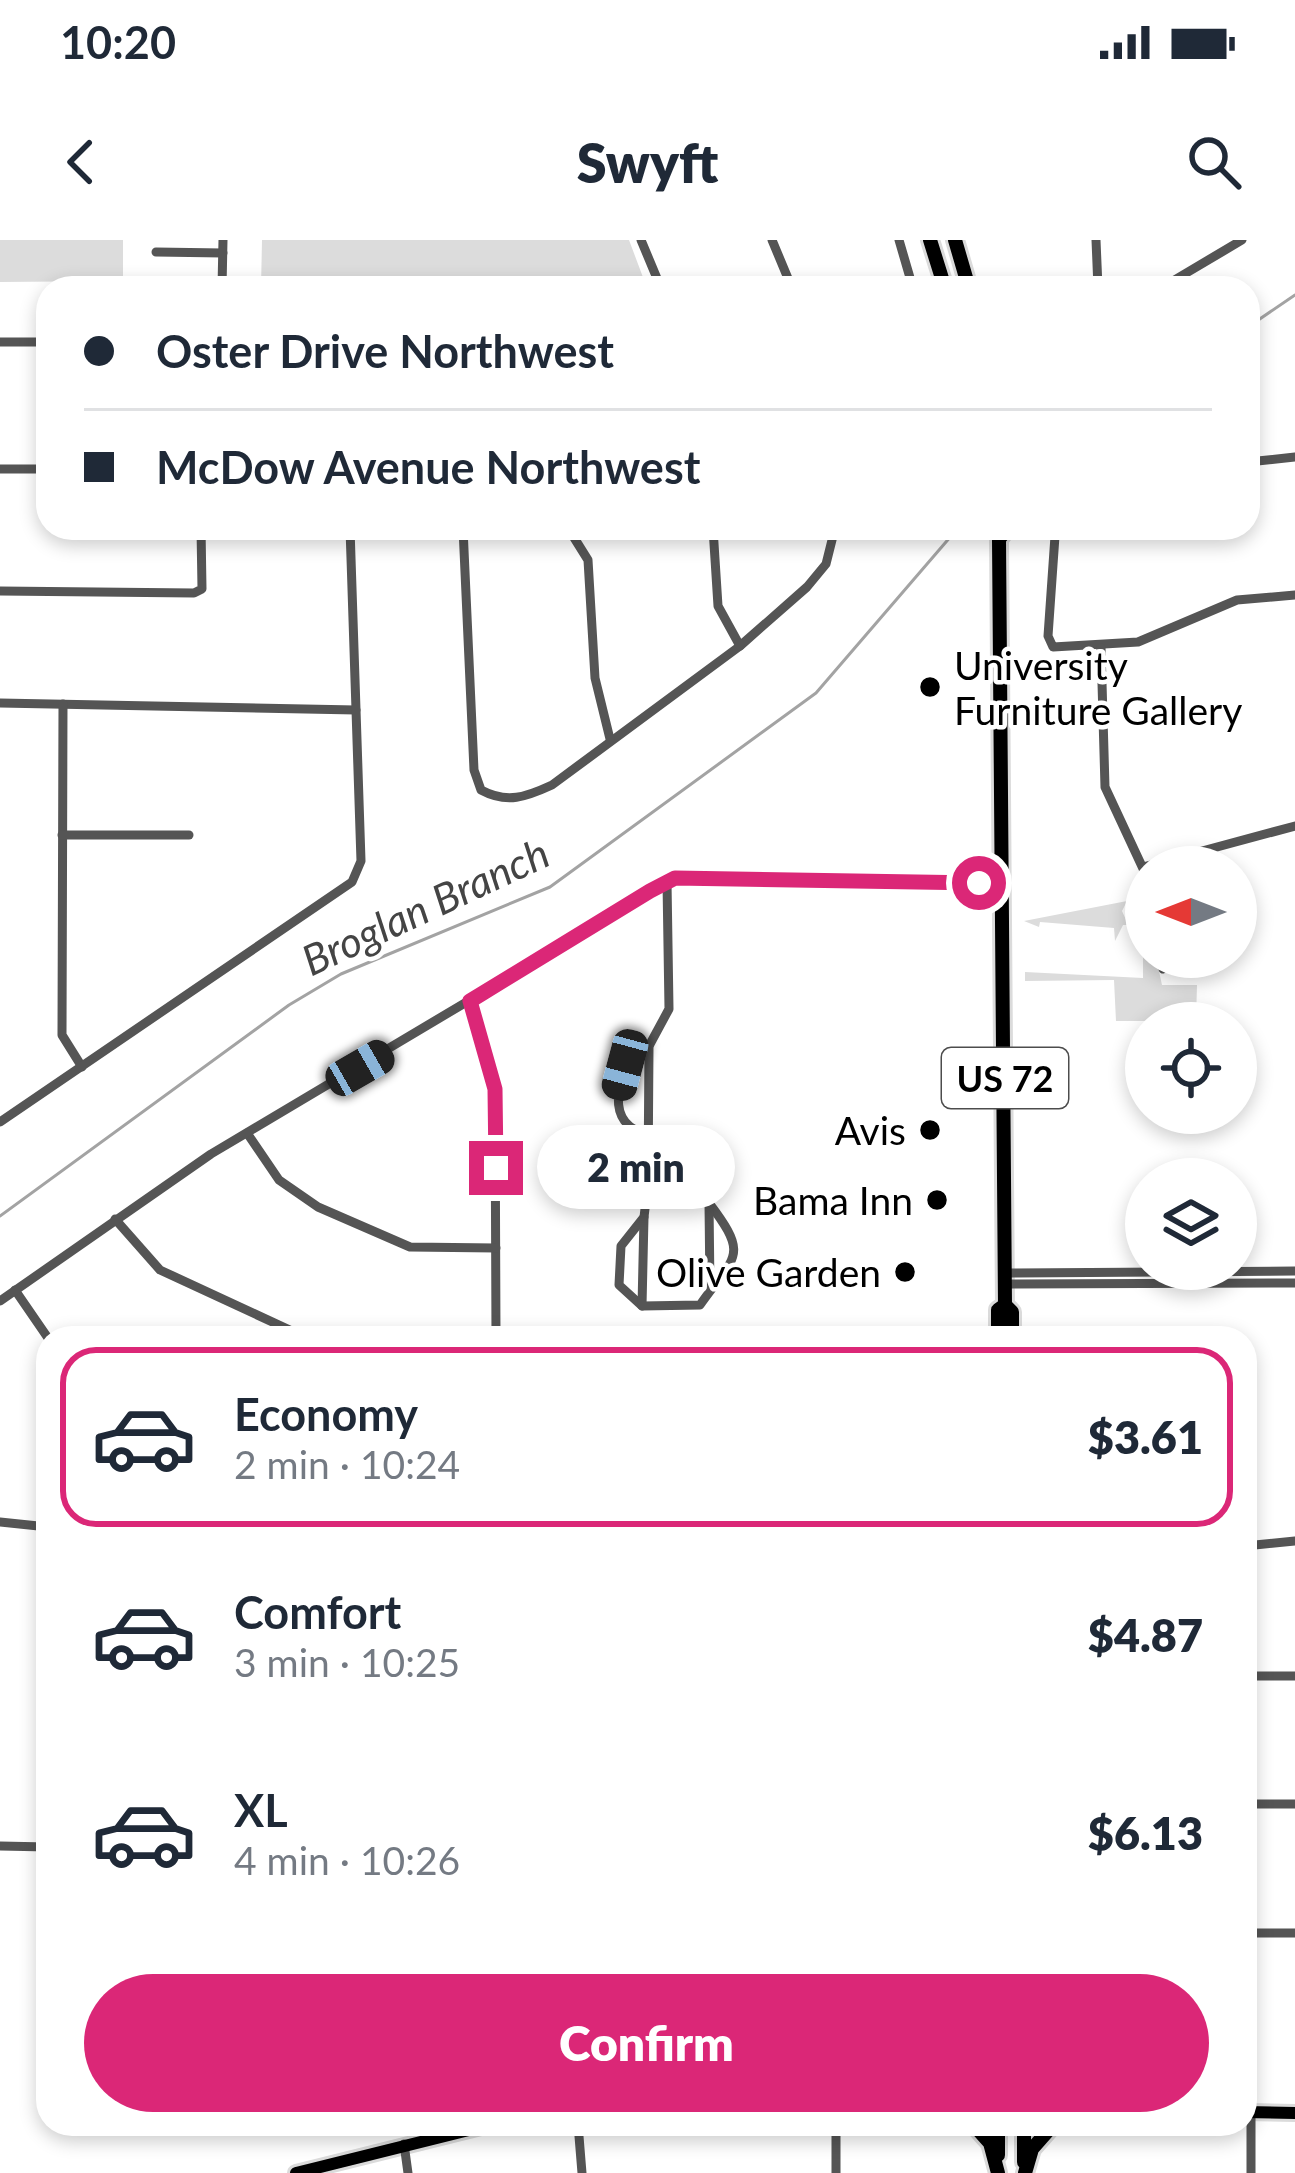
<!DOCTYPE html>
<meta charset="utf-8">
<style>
body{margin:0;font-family:Lato,sans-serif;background:#f2f2f3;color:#1f2937;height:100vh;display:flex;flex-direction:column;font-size:45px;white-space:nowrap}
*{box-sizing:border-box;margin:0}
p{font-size:39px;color:#747a83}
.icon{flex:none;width:66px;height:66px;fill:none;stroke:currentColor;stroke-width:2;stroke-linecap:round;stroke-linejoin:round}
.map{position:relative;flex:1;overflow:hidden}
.panel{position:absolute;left:36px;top:1086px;width:1221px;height:810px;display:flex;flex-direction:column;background:#fff;border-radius:36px;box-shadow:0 6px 18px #0003}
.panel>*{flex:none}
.guide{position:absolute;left:36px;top:36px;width:1224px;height:264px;border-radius:36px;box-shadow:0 6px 18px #0003;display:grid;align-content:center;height:264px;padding:0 48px;background:#fff}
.needle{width:78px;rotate:270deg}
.tools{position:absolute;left:1125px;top:606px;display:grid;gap:24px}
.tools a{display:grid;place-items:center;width:132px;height:132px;border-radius:50%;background:#fff;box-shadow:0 6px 18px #0003;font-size:60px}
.end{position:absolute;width:54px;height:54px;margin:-27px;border:15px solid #db2777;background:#fff;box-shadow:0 0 0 6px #fff}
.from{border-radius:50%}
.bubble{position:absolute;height:84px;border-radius:42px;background:#fff;box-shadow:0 6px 18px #0003;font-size:39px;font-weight:800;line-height:84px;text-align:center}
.car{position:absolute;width:36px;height:72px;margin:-36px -18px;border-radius:15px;box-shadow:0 0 9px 3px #0007;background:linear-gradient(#222 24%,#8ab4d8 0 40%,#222 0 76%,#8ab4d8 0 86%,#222 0)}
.guide b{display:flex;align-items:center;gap:42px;height:114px;font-size:45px}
.guide b+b{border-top:3px solid #e0e1e3}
.guide i{width:30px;height:30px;background:#1f2937}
ul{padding:21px 0 0;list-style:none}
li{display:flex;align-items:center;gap:36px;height:180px;margin:0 24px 18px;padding:0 24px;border:6px solid transparent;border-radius:36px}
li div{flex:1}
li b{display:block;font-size:45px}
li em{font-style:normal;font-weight:800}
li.active{border-color:#db2777}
li>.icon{width:108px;height:108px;stroke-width:1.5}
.cta{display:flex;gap:24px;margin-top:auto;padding:24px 48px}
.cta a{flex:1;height:138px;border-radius:72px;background:#db2777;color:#fff;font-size:48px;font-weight:800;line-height:138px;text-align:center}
.status{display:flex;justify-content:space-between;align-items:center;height:84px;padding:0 60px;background:#fff;direction:ltr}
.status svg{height:33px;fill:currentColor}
header{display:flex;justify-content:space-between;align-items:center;height:156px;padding:0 48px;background:#fff;font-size:54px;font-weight:800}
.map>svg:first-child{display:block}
.green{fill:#dcdcdc}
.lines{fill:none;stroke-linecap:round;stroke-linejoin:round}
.stream{stroke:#a3a3a3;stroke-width:3}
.major-casing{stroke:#dbdbdb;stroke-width:18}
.highway-casing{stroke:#dbdbdb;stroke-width:20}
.minor{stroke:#555;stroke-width:9}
.major{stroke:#000;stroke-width:12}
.highway{stroke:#000;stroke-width:14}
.route{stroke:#db2777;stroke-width:15}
.poi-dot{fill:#000;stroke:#fff;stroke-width:4.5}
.labels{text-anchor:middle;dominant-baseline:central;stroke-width:9;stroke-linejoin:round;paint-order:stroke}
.shield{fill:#fff;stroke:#4c4c4c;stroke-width:3}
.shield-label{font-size:36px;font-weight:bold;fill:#000}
.poi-label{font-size:39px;fill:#000;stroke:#fff;text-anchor:end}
.water-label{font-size:42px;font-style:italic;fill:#444;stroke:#fff}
</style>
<div class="status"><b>10:20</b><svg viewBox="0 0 49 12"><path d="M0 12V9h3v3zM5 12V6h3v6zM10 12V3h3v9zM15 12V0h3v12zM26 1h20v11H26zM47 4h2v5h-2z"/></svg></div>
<header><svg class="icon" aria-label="back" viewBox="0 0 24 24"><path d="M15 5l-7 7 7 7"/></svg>Swyft<svg class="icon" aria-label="search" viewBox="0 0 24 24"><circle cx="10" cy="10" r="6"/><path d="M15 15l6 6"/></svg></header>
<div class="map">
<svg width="1295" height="1933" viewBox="0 0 1295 1933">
<rect width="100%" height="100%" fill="#fff"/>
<!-- green -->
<g class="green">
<polygon points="0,0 123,0 123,41 0,42"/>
<polygon points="262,0 629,0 647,48 261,48"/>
<polygon points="1144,658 1146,717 1156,717 1162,745 1197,745 1196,781 1116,781 1114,740 1025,741 1025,732 1143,738 1143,685 1123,685 1115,701 1114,688 1040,682 1039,687 1024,681 1127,661 1122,671 1126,680 1135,679 1132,661"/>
</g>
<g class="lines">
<!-- stream -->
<g class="stream">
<polyline points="1248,87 1295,55"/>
<polyline points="0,976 289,765 341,734 550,647 816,453 958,288"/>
</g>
<!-- major casing -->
<g class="major-casing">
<g id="major">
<polyline points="1245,1872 1295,1873"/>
<polyline points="296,1933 493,1884"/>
</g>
</g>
<!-- highway casing -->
<g class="highway-casing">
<g id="highway">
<polyline points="930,0 945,48"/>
<polyline points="955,0 969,48"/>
<polyline points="1008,288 999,299 1005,1065 1012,1072 1012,1098"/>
<polyline points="998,1098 998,1070 1005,1065"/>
<polyline points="973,1884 990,1903 998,1933"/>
<polyline points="998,1884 998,1915"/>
<polyline points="1024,1884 1024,1922"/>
<polyline points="1025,1933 1032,1909 1054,1884"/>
</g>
</g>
<!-- minor -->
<g class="minor">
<polyline points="641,0 661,48"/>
<polyline points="772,0 792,48"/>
<polyline points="899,0 913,48"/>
<polyline points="1096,0 1098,48"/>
<polyline points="156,12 223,13"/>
<polyline points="222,48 223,0"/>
<polyline points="1161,48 1242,0"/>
<polyline points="0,102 48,102"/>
<polyline points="1248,222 1295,217"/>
<polyline points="0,229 48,229"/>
<path d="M463,288L474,530L481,550C507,564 526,557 552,545L740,406L807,347L826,324L835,288"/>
<polyline points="568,288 588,320 595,438 610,499"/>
<polyline points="713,288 718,366 740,406"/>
<polyline points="1069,288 1055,296 1048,396 1053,407 1138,402 1237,360 1295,355"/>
<polyline points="0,351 194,353 202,349 201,288"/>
<polyline points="1101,408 1105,547 1146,635"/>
<polyline points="0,463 356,470"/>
<polyline points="63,464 62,795 82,827"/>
<polyline points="62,595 189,595"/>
<polyline points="1143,627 1295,586"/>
<path d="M667,642L669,769L649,806L648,944L644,977L621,1006L619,1045L642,1066L700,1065C735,1015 750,1017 709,963"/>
<polyline points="1161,717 1163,729"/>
<polyline points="470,761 495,849 496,1098"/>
<polyline points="0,882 352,642 361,621 350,288"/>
<polyline points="247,893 279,940 318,967 410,1007 496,1008"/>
<path d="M648,894C603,886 617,834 639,807L649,806"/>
<polyline points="648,944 697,953 709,963 710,1050"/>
<polyline points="115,979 160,1030 307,1098"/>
<polyline points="1005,1033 1295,1031"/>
<polyline points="1005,1044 1295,1043"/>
<polyline points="15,1050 48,1098"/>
<polyline points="0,1061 211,914 675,638 1002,643"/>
<polyline points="642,1066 644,977"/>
<polyline points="0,1282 48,1287"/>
<polyline points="1245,1306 1295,1301"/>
<polyline points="1245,1436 1295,1436"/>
<polyline points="1245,1564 1295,1564"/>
<polyline points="0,1606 48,1607"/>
<polyline points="1245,1693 1295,1693"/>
<polyline points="578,1884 582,1933"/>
<polyline points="404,1904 408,1933"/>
<polyline points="836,1933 836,1884"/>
<polyline points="1251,1933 1251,1873"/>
</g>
<!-- major -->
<use href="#major" class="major"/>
<!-- highway -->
<use href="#highway" class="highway"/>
</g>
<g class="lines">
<!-- route -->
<polyline class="route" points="496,928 495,849 470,761 650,651 675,638 979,643"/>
</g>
<!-- markers -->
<g class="poi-dot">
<circle cx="930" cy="447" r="12"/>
<circle cx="930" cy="890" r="12"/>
<circle cx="937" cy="960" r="12"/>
<circle cx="905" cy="1032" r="12"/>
</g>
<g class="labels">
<!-- shield labels -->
<rect class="shield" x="942" y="808" width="126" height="60" rx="9"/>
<g class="shield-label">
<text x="1005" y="838">US 72</text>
</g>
<!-- poi labels -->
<g class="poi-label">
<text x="954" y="425" text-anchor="start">University<tspan x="954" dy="45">Furniture Gallery</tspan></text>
<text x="906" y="890">Avis</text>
<text x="913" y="960">Bama Inn</text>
<text x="881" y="1032">Olive Garden</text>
</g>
<!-- water labels -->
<g class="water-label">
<text transform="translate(425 666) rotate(-25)">Broglan Branch</text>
</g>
</g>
</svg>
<div class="tools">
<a><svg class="needle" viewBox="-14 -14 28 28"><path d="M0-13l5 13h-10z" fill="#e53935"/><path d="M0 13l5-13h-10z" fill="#747a83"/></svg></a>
<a><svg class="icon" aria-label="locate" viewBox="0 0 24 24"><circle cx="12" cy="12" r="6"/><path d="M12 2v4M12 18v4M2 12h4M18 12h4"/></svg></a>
<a><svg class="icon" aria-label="layers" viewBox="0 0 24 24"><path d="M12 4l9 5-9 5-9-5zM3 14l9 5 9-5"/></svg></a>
</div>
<i class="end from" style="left:979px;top:643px"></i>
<i class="end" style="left:496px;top:928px"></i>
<div class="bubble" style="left:537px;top:885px;width:198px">2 min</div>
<i class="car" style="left:625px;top:825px;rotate:195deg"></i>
<i class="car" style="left:360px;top:828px;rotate:60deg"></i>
<div class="guide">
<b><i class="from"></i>Oster Drive Northwest</b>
<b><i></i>McDow Avenue Northwest</b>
</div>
<section class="panel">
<ul>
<li class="active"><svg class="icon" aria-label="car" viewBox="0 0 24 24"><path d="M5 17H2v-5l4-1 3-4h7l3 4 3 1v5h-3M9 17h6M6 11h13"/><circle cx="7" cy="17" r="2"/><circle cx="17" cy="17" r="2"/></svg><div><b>Economy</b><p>2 min · 10:24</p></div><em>$3.61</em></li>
<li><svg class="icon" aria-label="car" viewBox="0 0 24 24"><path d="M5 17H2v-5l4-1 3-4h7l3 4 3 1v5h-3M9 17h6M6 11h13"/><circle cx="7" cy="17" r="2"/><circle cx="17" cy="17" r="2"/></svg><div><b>Comfort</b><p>3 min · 10:25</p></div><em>$4.87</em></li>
<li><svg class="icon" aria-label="car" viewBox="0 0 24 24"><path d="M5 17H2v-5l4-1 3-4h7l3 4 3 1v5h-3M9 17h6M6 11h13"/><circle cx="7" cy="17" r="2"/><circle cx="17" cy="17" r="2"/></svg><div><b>XL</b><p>4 min · 10:26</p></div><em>$6.13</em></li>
</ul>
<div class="cta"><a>Confirm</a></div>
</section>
</div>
